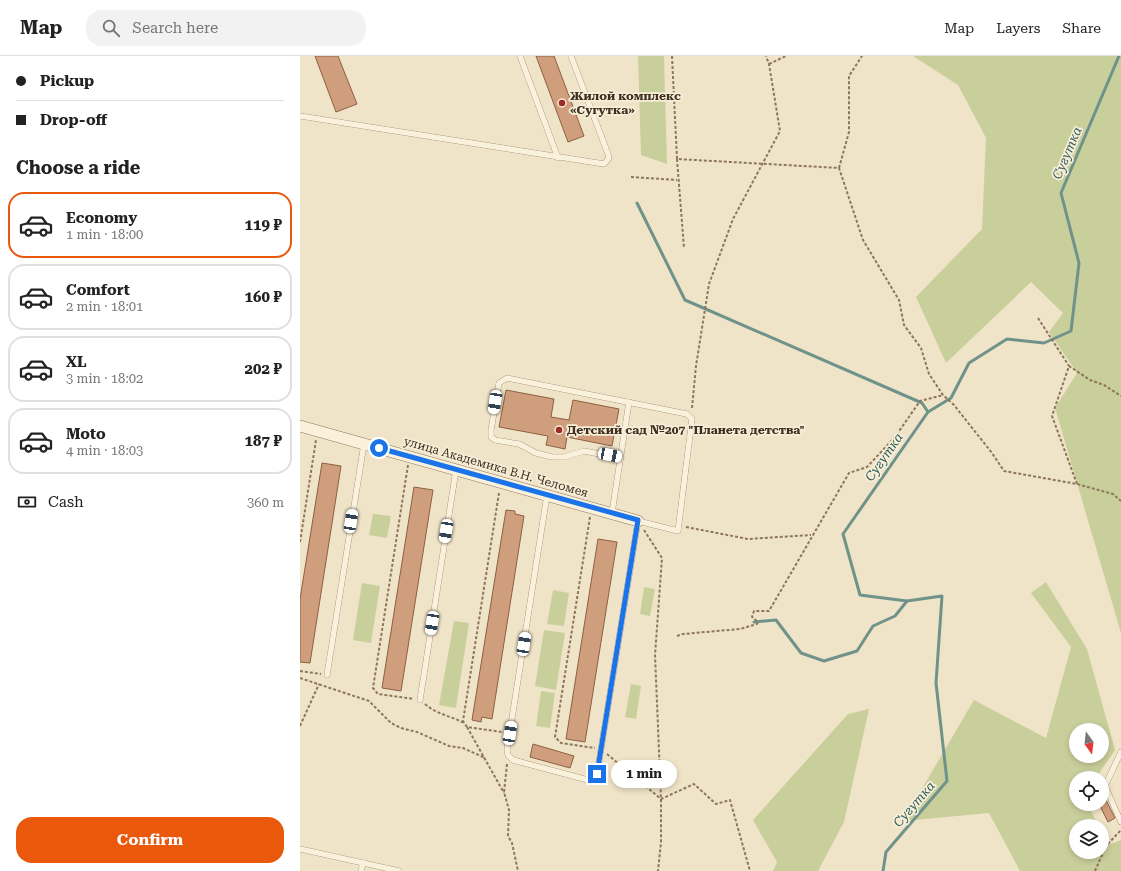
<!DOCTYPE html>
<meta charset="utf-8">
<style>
body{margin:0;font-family:"Roboto Serif",serif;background:#f2f2f2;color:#222;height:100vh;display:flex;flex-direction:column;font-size:15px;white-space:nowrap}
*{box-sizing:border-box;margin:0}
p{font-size:13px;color:#767676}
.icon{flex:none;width:22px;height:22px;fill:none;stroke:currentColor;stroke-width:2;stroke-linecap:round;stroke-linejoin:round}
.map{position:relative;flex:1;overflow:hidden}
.drawer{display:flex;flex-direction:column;background:#fff;width:300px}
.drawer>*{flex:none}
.guide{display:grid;align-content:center;height:88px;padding:0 16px;background:#fff}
.needle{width:26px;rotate:165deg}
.tools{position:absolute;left:769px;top:667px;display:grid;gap:8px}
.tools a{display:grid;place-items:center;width:40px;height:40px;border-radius:50%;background:#fff;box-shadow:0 2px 6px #0003;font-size:20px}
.end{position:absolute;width:18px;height:18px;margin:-9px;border:5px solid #1a73e8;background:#fff;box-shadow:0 0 0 2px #fff}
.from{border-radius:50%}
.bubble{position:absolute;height:28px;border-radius:14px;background:#fff;box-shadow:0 2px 6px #0003;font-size:13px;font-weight:700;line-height:28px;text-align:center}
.car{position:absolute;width:12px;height:24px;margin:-12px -6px;border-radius:5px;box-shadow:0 0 3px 1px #0007;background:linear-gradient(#fff 24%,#345 0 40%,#fff 0 76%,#345 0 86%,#fff 0)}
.guide b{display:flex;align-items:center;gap:14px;height:38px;font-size:15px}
.guide b+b{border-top:1px solid #e0e0e0}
.guide i{width:10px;height:10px;background:#222}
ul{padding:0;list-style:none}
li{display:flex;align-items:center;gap:12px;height:66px;margin:0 8px 6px;padding:0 8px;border:2px solid #e0e0e0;border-radius:16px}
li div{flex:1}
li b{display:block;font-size:15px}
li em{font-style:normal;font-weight:700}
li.active{border-color:#ea580c}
li>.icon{width:36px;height:36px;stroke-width:1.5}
h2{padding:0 16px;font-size:18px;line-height:48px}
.pay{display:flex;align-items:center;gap:10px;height:44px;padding:0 16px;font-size:15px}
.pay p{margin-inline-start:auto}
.primary-button{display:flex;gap:8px;margin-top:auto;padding:8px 16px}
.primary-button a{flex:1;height:46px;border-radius:16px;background:#ea580c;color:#fff;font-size:16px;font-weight:700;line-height:46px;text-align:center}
header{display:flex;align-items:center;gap:24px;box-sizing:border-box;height:56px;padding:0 20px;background:#fff;border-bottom:1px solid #e0e0e0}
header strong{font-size:19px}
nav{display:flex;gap:22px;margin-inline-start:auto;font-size:14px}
.search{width:280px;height:36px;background:#f2f2f2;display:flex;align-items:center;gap:10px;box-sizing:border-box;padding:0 14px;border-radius:16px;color:#767676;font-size:15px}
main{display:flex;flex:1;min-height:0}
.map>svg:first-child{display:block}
.green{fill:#c9cf9b;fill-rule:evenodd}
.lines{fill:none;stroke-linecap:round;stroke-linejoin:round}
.stream{stroke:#6f938a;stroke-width:3}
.building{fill:#cf9f7d;stroke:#8d5f41}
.service-casing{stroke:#8d765c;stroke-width:6}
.minor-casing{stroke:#8d765c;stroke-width:12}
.path{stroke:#8d765c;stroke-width:2;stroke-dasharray:3 2;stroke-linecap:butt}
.service{stroke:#faf1dc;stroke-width:5.5}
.minor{stroke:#faf1dc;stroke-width:11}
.route{stroke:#1a73e8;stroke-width:5}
.poi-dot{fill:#9e2a2b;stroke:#f7eed8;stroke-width:1.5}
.labels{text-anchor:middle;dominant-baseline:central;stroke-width:3.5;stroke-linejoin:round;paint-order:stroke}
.poi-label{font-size:12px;font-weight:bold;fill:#3d2e20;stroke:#f7eed8;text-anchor:start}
.street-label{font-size:12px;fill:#3d2e20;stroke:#f7eed8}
.water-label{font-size:13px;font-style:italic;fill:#2f5d5a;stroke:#f7eed8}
</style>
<header>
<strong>Map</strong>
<div class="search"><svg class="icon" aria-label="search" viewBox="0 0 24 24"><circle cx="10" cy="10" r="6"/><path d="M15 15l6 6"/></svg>Search here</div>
<nav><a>Map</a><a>Layers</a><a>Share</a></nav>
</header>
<main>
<section class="drawer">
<div class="guide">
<b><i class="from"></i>Pickup</b>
<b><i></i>Drop-off</b>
</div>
<h2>Choose a ride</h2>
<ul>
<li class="active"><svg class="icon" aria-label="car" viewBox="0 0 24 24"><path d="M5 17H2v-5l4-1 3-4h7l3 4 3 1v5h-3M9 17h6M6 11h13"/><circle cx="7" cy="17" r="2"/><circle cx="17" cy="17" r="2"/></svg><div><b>Economy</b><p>1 min · 18:00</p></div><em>119 ₽</em></li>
<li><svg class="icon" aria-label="car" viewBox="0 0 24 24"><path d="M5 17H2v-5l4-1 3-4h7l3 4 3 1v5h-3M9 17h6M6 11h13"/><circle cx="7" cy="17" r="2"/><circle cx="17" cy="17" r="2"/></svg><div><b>Comfort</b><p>2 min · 18:01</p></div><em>160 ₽</em></li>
<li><svg class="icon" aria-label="car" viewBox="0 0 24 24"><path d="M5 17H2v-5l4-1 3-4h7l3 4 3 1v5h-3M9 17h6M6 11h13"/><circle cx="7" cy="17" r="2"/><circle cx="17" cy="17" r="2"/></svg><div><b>XL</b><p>3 min · 18:02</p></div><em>202 ₽</em></li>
<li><svg class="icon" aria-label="car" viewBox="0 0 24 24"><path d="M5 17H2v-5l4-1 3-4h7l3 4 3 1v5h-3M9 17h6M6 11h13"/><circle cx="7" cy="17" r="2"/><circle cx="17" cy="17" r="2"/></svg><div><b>Moto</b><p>4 min · 18:03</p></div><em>187 ₽</em></li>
</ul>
<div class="pay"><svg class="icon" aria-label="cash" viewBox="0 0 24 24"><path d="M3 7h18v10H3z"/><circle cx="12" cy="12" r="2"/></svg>Cash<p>360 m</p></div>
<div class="primary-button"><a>Confirm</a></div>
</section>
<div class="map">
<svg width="821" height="815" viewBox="0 0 821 815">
<rect width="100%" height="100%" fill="#f0e4c8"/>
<!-- green -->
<g class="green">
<polygon points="338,0 364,0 367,108 341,99"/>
<polygon points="613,0 821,0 821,577 755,352 777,317 749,276 763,257 731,226 646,307 616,241 682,173 686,82 658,29"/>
<polygon points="73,458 91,460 87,482 69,479"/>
<path d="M746,526L787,593L815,694L796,722H776V748H788L798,770H776V796H802V780L806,790L821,784V815H720L689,757L603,765L674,644L746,682L771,591L731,537ZM776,674H802V700H776Z"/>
<polygon points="62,527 80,530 71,587 53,584"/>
<polygon points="344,531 355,533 350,560 340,558"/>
<polygon points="253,534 269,537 264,570 247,568"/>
<polygon points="154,565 169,567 156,652 139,649"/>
<polygon points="244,574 265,577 256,634 235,630"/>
<polygon points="331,628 341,630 336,663 325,661"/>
<polygon points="241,635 255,637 250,672 236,670"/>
<polygon points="569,653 544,766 518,815 473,815 477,806 453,764 548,658"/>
</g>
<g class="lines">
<!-- stream -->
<g class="stream">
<polyline points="337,147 385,244 622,347 628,356"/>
<polyline points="454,566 476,564 501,597 524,605 557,595 573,570 595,560 607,545"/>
<polyline points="583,815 586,796 647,725 636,627 642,540 607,545 560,539 543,478 628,356 651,342 669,307 707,283 744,287 771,275 779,207 761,137 819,0"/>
</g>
</g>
<!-- building -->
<g class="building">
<polygon points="15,0 38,0 57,48 36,56"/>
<polygon points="236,0 254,0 284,80 268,86"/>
<polygon points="206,334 254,343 251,361 269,364 273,344 319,353 312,390 267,381 265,393 246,389 248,380 199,371"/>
<polygon points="22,407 41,410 10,607 0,606 0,543"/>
<polygon points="114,431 133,434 101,635 82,632"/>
<polygon points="206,454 215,455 215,458 224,460 192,663 182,661 181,666 172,664"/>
<polygon points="298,483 317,486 285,686 266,683"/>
<polygon points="233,688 274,700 270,712 230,701"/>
<polygon points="806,744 815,762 808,766 799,748 802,748 802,746"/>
</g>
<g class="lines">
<!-- service casing -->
<g class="service-casing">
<g id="service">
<polyline points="220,0 258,102"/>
<polyline points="0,60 304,108 309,102 308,98 271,0"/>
<polyline points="247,439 207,694 208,699 213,704 288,724 297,718 338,465 378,475 392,363 387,358 207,322 199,327 191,374 191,381 195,384 219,388 236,397 252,401 264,401 284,395 321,402"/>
<polyline points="312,457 329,346"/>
<polyline points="27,619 64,388"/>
<polyline points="120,644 156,414"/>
<polyline points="821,696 805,730 821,766"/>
<polyline points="0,793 99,815"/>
<polyline points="61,815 63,807"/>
</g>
</g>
<!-- minor casing -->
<g class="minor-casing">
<polyline id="minor" points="0,370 338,465"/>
</g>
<!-- path -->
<g class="path">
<polyline points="372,0 377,103 539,112 563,184 599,244 604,269 621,292 629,318 643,339 654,349 692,397 704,415 777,428 813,438 821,445"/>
<polyline points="469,8 486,0"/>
<polyline points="377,103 384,192"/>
<polyline points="539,112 549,76 549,20 562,0"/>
<polyline points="331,121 377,124"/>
<polyline points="738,262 769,310"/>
<polyline points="392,352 396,310 409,228 433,163 480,75 469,8 466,0"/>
<polyline points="108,409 73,632 78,638 114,643"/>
<polyline points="777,428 752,360 769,310 790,324 804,329 821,340"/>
<polyline points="199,437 163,665 167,671 202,676"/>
<polyline points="290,461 255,681 261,687 295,692"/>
<polyline points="386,471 448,483 511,479"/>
<polyline points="344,474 362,502 355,599 361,743 361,786 358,815"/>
<polyline points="0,486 16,384"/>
<polyline points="377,580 383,578 440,573 457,568 458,566 452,561 454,555 469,555 549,417 567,411 595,381 620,345 643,339"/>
<polyline points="0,615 21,618"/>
<polyline points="0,622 69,645 91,667 101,672 117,676 149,690 163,692 185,702"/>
<path d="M125,648C136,658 151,660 164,667"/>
<polyline points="0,670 19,628"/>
<polyline points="167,671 204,737"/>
<polyline points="307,698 361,743 394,728 416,748 430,744 450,815"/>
<polyline points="207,708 204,736 209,754 208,780 212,787 218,815"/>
<polyline points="795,815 806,790 821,774"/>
</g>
<!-- service -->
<use href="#service" class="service"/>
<!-- minor -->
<use href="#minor" class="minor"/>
</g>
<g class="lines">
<!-- route -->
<polyline class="route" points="79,392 338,464 297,718"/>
</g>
<!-- markers -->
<g class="poi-dot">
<circle cx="262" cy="47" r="4"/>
<circle cx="259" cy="374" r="4"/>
</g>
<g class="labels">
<!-- poi labels -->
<g class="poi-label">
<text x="270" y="40">Жилой комплекс<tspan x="270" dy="14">«Сугутка»</tspan></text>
<text x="267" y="374">Детский сад №207 "Планета детства"</text>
</g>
<!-- street labels -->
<g class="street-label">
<text transform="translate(196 411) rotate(16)">улица Академика В.Н. Челомея</text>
</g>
<!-- water labels -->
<g class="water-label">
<text transform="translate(767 97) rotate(-67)">Сугутка</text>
<text transform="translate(584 401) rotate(-55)">Сугутка</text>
<text transform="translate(614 748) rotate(-49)">Сугутка</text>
</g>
</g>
</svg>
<div class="tools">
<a><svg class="needle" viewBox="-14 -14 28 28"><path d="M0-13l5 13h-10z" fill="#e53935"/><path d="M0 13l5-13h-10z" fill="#767676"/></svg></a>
<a><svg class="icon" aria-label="locate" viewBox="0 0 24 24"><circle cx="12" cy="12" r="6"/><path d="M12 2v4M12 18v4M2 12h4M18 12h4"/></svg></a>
<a><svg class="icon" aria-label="layers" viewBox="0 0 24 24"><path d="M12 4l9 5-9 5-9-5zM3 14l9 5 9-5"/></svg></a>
</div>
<i class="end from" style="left:79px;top:392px"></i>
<i class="end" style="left:297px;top:718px"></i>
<div class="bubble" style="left:311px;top:704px;width:66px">1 min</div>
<i class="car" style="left:195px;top:346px;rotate:189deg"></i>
<i class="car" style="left:310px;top:399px;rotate:101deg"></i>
<i class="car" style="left:51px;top:465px;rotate:9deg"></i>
<i class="car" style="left:146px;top:475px;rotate:189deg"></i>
<i class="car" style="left:132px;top:567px;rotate:189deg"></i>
<i class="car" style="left:224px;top:588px;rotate:9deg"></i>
<i class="car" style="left:210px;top:677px;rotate:9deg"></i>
</div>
</main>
